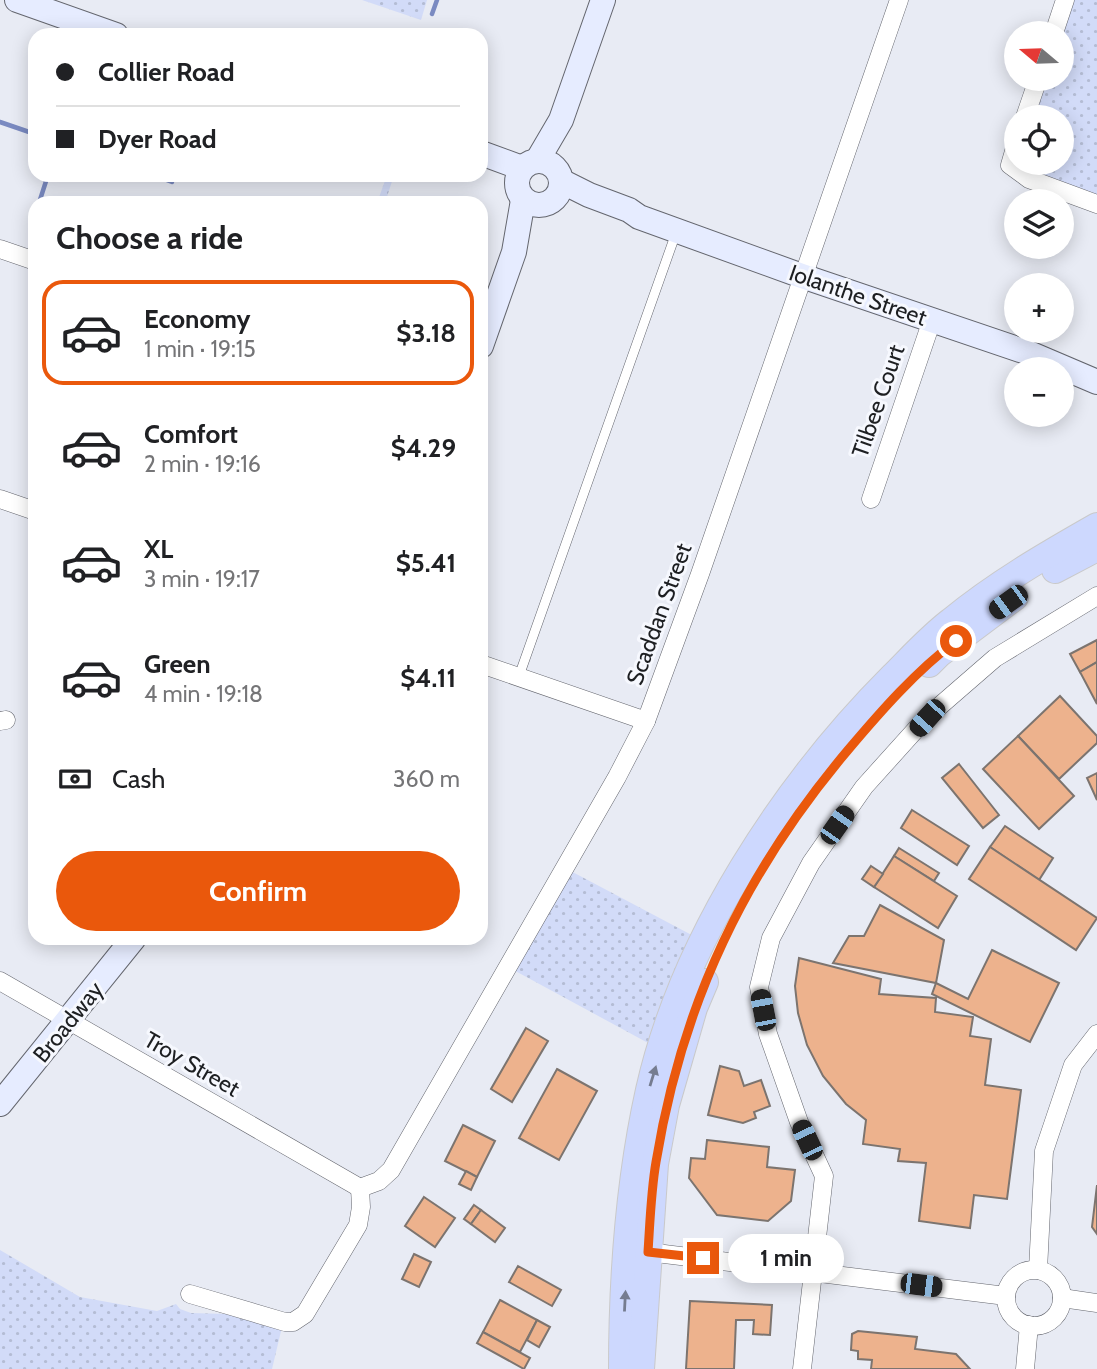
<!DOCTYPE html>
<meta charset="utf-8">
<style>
body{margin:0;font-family:Cabin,sans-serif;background:#f6f6f6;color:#202124;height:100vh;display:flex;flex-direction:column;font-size:26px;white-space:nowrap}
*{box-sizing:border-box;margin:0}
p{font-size:23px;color:#757577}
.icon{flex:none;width:38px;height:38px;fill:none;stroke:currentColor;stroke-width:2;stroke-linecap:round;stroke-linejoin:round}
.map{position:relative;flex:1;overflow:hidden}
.side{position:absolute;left:28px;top:196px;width:460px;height:749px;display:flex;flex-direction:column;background:#fff;border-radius:21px;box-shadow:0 4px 18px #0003}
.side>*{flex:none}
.guide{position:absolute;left:28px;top:28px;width:460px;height:154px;border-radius:21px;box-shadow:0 4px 18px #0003;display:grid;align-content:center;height:154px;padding:0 28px;background:#fff}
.needle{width:46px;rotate:289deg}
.buttons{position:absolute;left:1004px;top:21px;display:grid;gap:14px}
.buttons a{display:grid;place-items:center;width:70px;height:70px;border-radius:50%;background:#fff;box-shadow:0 4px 18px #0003;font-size:35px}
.end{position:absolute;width:32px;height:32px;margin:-16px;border:9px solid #ea580c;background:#fff;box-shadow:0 0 0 4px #fff}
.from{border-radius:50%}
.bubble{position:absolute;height:49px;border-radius:24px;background:#fff;box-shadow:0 4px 18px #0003;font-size:23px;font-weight:700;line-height:49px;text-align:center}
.car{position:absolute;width:21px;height:42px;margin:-21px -10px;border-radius:9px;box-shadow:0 0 5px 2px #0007;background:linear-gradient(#222 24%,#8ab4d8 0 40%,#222 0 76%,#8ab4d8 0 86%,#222 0)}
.guide b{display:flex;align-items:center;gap:24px;height:66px;font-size:26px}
.guide b+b{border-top:2px solid #e0e0e0}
.guide i{width:18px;height:18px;background:#202124}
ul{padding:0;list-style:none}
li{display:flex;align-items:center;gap:21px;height:105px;margin:0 14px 10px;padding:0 14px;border:4px solid transparent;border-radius:21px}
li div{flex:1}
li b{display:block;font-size:26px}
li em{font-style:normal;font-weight:700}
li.active{border-color:#ea580c}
li>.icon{width:63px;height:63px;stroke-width:1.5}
h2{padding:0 28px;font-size:32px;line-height:84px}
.pay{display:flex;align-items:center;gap:18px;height:77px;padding:0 28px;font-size:26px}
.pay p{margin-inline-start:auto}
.button{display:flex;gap:14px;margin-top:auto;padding:14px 28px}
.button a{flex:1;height:80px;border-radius:42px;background:#ea580c;color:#fff;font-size:28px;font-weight:700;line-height:80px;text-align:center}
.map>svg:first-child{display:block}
.grass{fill:url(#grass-dots)}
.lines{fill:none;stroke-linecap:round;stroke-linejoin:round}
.stream{stroke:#7a8ac1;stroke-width:4.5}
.building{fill:#edb28d;stroke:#7c746f;stroke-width:2}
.lane-casing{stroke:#64666e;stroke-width:10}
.street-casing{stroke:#64666e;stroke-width:19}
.secondary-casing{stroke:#64666e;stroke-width:26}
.primary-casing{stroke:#c9c9ca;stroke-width:28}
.lane{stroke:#fff;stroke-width:9}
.street{stroke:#fff;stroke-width:18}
.secondary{stroke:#e6ecff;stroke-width:24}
.primary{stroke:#cdd8fe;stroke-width:26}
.oneway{fill:#757c90}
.route{stroke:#ea580c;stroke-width:9}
.labels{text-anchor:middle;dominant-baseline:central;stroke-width:6;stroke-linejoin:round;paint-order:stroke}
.street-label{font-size:23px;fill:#1d1f22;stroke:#f6f8fe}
</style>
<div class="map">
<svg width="1097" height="1369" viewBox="0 0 1097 1369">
<defs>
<pattern id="grass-dots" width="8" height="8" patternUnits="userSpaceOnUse" patternTransform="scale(1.75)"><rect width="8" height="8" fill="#d2dbf8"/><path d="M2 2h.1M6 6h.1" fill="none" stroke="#b4bcd4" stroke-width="1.8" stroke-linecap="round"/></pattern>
</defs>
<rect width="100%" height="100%" fill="#e8ebf4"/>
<!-- grass -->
<g class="grass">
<polygon points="362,0 427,0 421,20"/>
<polygon points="1065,0 1097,0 1097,204 1010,165 1062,163 1062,117 1025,117 1038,79 1062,79"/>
<polygon points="387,175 394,175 385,203 377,203"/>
<polygon points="565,868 703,941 661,1050 508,967"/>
<polygon points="0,1250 80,1297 157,1311 176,1304 180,1309 191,1313 226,1314 282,1327 272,1369 0,1369"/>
</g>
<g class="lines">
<!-- stream -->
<g class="stream">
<polyline points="432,14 437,0"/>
<polyline points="0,122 35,134"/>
<polyline points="153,175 172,182"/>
<polyline points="39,203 48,175"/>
<polyline points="32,225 35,217"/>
</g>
</g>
<!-- building -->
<g class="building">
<polygon points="1097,640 1097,662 1080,672 1070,654"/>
<polygon points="1097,662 1097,704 1080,672"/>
<polygon points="1060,696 1097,736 1097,743 1059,779 1018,736"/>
<polygon points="1018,736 1074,796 1039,829 983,769"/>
<polygon points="959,764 999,815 983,828 942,778"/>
<polygon points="1097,773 1097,800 1087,778"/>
<polygon points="912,810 969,846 957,865 901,828"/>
<polygon points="1005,826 1053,858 1039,880 990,847"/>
<polygon points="990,847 1097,918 1076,950 969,879"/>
<polygon points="899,848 939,873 934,881 894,856"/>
<polygon points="894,856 957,896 938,928 874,887"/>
<polygon points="871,866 883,874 874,887 862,879"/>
<polygon points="880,905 944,940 936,983 833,963 849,936 864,936"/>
<polygon points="992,950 1059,983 1030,1042 932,994 936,983 968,999"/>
<polygon points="799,958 881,979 879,994 936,998 935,1012 973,1017 970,1036 991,1039 985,1085 1021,1090 1007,1199 974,1195 970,1228 919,1221 926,1163 898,1161 900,1149 863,1144 866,1120 846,1104 823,1076 807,1045 798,1013 795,986"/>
<polygon points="526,1028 548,1041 512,1102 491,1089"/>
<polygon points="720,1066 739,1071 744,1086 761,1080 770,1106 754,1112 756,1118 743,1123 708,1115"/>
<polygon points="557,1069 597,1091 559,1160 519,1138"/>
<polygon points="463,1125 495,1141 477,1177 445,1161"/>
<polygon points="707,1140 769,1147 767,1167 795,1170 791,1201 768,1221 717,1215 689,1178 691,1158 705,1159"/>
<polygon points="466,1171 477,1177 471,1190 459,1184"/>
<polygon points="1097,1185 1097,1234 1092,1227"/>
<polygon points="424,1197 455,1218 435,1247 405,1226"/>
<polygon points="474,1205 481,1210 471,1224 464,1219"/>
<polygon points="481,1210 505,1228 495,1242 471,1224"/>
<polygon points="414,1254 431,1262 419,1287 402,1279"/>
<polygon points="518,1266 561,1290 552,1306 509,1282"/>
<polygon points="500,1300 537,1320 520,1352 483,1332"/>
<polygon points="690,1301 772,1305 770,1335 753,1334 754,1320 736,1320 734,1369 686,1369"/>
<polygon points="537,1320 550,1327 539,1347 527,1340"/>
<polygon points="858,1331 917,1337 915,1349 956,1354 970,1369 871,1369 872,1360 858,1359 858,1351 851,1350 852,1334"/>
<polygon points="483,1332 530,1358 524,1369 477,1343"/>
</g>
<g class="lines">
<!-- lane casing -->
<g class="lane-casing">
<polyline id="lane" points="519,676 676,233"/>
</g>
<!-- street casing -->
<g class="street-casing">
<g id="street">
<polyline points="1054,33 1065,0"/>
<polyline points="1025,117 1038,79"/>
<polyline points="1017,141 1010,165 1029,179 1097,204"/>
<polyline points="0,249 35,261"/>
<polyline points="0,499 35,511"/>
<polyline points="871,499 932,320"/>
<polyline points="481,664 646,721"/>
<polyline points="0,721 6,720"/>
<polyline points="0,981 360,1188"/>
<polyline points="360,1188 379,1181 391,1170 617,777 646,721 700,574 899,0"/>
<polyline points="648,1252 1006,1296"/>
<polyline points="1038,1270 1044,1151 1073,1065 1097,1034"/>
<circle cx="1034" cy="1298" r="28"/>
<polyline points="190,1294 285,1322 293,1322 305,1314 358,1225 361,1207 360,1188"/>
<polyline points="1062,1298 1097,1303"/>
<polyline points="802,1369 824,1176 799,1122 768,1034 759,987 771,938 811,863 864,787 927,717 995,658 1097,596"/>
<polyline points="1025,1369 1029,1325"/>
</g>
</g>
<!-- secondary casing -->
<g class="secondary-casing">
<g id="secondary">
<polyline points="17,0 116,35"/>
<polyline points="481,153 522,168"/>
<circle cx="539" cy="183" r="22"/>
<polyline points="537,161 561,120 603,0"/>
<polyline points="561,181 589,195 629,210 639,217 802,276 1029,353 1097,382"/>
<polyline points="481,346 514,252 523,200"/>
<polyline points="0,1104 134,938"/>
</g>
</g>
<!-- primary casing -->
<g class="primary-casing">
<g id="primary">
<polyline points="1055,570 1097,548"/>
<polyline points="929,664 939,654 1015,597"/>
<path d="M622,1369C622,1277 629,1180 649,1090C683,939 784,785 893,676C912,657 930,637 951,621C996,584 1046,555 1097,526"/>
<polyline points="641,1369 655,1164 666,1105 694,1008 705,982"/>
</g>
</g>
<!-- lane -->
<use href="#lane" class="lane"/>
<!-- street -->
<use href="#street" class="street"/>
<!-- secondary -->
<use href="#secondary" class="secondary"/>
<!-- primary -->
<use href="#primary" class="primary"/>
</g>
<!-- one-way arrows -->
<defs><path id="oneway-solid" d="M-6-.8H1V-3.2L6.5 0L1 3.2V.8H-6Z" transform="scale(1.75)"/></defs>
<g class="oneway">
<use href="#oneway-solid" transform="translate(653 1076) rotate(-73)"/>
<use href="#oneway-solid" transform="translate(625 1301) rotate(-87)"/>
</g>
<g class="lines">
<!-- route -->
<path class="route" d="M703,1258L648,1252C650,1222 651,1191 656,1162C682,1003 745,872 848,750C881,711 916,671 956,641"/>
</g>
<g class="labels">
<!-- street labels -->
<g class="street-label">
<text transform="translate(858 295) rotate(19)">Iolanthe Street</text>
<text transform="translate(878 401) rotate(-71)">Tilbee Court</text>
<text transform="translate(659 614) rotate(-70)">Scaddan Street</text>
<text transform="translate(68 1022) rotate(-51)">Broadway</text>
<text transform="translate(192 1064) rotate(30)">Troy Street</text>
</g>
</g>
</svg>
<div class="buttons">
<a><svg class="needle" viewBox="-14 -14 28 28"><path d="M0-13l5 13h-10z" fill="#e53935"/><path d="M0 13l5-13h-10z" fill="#757577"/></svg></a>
<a><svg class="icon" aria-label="locate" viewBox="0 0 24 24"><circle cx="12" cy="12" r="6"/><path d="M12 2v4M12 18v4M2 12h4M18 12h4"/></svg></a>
<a><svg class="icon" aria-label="layers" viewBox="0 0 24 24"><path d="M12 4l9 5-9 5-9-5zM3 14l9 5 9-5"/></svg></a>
<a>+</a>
<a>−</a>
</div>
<i class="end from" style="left:956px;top:641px"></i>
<i class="end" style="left:703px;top:1258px"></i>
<div class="bubble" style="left:728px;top:1234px;width:116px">1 min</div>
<i class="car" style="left:1008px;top:602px;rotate:234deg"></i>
<i class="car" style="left:927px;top:718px;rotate:222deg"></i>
<i class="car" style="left:837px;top:825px;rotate:35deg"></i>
<i class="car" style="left:763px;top:1010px;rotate:349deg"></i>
<i class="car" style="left:807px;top:1140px;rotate:335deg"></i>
<i class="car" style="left:921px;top:1285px;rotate:97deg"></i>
<div class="guide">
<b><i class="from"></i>Collier Road</b>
<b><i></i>Dyer Road</b>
</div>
<section class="side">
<h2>Choose a ride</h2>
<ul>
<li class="active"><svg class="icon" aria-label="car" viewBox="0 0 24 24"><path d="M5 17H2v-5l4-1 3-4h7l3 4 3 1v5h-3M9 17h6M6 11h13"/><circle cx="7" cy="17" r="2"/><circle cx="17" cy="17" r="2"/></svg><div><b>Economy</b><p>1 min · 19:15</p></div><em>$3.18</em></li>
<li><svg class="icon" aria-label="car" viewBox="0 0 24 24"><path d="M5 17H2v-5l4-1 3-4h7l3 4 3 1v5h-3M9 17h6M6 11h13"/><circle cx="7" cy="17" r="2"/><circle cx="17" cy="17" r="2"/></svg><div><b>Comfort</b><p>2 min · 19:16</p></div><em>$4.29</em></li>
<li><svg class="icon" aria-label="car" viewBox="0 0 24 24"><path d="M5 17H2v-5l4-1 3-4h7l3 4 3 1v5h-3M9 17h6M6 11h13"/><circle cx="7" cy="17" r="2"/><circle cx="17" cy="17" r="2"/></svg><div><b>XL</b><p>3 min · 19:17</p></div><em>$5.41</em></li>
<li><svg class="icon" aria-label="car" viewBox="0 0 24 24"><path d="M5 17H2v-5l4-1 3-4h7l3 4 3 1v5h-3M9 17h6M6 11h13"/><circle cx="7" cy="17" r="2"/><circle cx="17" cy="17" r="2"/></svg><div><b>Green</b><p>4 min · 19:18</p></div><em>$4.11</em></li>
</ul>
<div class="pay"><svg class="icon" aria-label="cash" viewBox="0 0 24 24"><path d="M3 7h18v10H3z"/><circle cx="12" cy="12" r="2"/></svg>Cash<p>360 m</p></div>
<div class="button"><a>Confirm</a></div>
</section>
</div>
